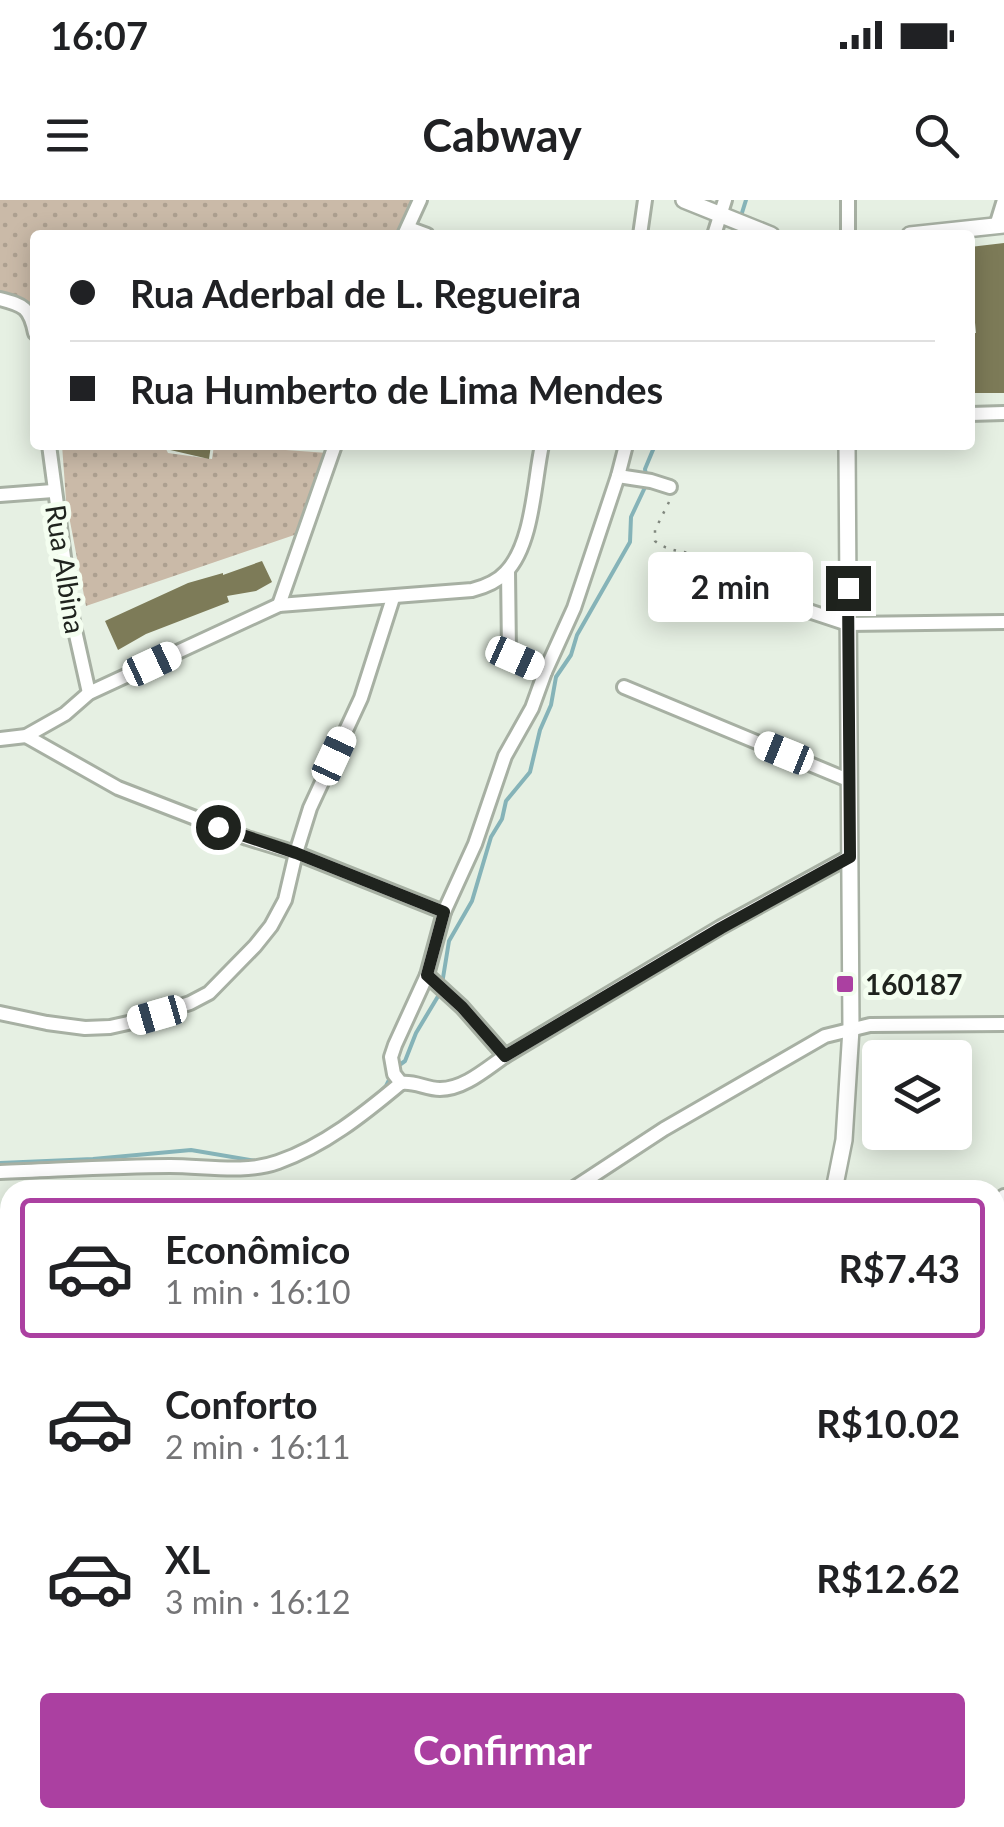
<!DOCTYPE html>
<html lang="pt">
<meta charset="utf-8">
<style>
body{margin:0;font-family:Lato,sans-serif;background:#f2f2f2;color:#202124;height:100vh;display:flex;flex-direction:column;font-size:38px;white-space:nowrap}
*{box-sizing:border-box;margin:0}
p{font-size:32px;color:#757577}
.icon{flex:none;width:55px;height:55px;fill:none;stroke:currentColor;stroke-width:2;stroke-linecap:round;stroke-linejoin:round}
.map{position:relative;flex:1;overflow:hidden}
.sheet{position:absolute;left:0px;top:980px;width:1005px;height:648px;display:flex;flex-direction:column;background:#fff;border-radius:30px 30px 0 0;box-shadow:0 5px 25px #0003}
.sheet>*{flex:none}
.top-card{position:absolute;left:30px;top:30px;width:945px;height:220px;border-radius:10px;box-shadow:0 5px 25px #0003;display:grid;align-content:center;height:220px;padding:0 40px;background:#fff}
.controls{position:absolute;left:862px;top:840px;display:grid;gap:20px}
.controls a{display:grid;place-items:center;width:110px;height:110px;border-radius:10px;background:#fff;box-shadow:0 5px 25px #0003;font-size:50px}
.end{position:absolute;width:45px;height:45px;margin:-22px;border:12px solid #1f231e;background:#fff;box-shadow:0 0 0 5px #fff}
.from{border-radius:50%}
.bubble{position:absolute;height:70px;border-radius:10px;background:#fff;box-shadow:0 5px 25px #0003;font-size:32px;font-weight:700;line-height:70px;text-align:center}
.car{position:absolute;width:30px;height:60px;margin:-30px -15px;border-radius:12px;box-shadow:0 0 8px 2px #0007;background:linear-gradient(#fff 24%,#345 0 40%,#fff 0 76%,#345 0 86%,#fff 0)}
.top-card b{display:flex;align-items:center;gap:35px;height:95px;font-size:38px}
.top-card b+b{border-top:2px solid #e0e0e0}
.top-card i{width:25px;height:25px;background:#202124}
ul{padding:18px 0 0;list-style:none}
li{display:flex;align-items:center;gap:30px;height:140px;margin:0 20px 15px;padding:0 20px;border:5px solid transparent;border-radius:10px}
li div{flex:1}
li b{display:block;font-size:38px}
li em{font-style:normal;font-weight:700}
li.on{border-color:#ab40a1}
li>.icon{width:90px;height:90px;stroke-width:1.5}
.primary-button{display:flex;gap:20px;margin-top:auto;padding:20px 40px}
.primary-button a{flex:1;height:115px;border-radius:10px;background:#ab40a1;color:#fff;font-size:40px;font-weight:700;line-height:115px;text-align:center}
.status{display:flex;justify-content:space-between;align-items:center;height:70px;padding:0 50px;background:#fff;direction:ltr}
.status svg{height:28px;fill:currentColor}
header{display:flex;justify-content:space-between;align-items:center;height:130px;padding:0 40px;background:#fff;font-size:45px;font-weight:700}
.map>svg:first-child{display:block}
.grass{fill:url(#grass-dots)}
.lines{fill:none;stroke-linecap:round;stroke-linejoin:round}
.stream{stroke:#85b3b8;stroke-width:4}
.building{fill:#7d7b58}
.minor-casing{stroke:#a7b0a3;stroke-width:18}
.tertiary-casing{stroke:#a7b0a3;stroke-width:20}
.path{stroke:#80877e;stroke-width:2.5;stroke-dasharray:2.5 8;stroke-linecap:butt}
.minor{stroke:#fff;stroke-width:12}
.tertiary{stroke:#fff;stroke-width:15}
.route{stroke:#1f231e;stroke-width:12}
.poi-dot{fill:#ab40a1;stroke:#f4fef0;stroke-width:4}
.labels{text-anchor:middle;dominant-baseline:central;stroke-width:10;stroke-linejoin:round;paint-order:stroke}
.street-label{font-size:28px;fill:#1f231e;stroke:#f4fef0}
.poi-label{font-size:28px;font-weight:bold;fill:#1f231e;stroke:#f4fef0;text-anchor:start}
</style>
<div class="status"><b>16:07</b><svg viewBox="0 0 49 12"><path d="M0 12V9h3v3zM5 12V6h3v6zM10 12V3h3v9zM15 12V0h3v12zM26 1h20v11H26zM47 4h2v5h-2z"/></svg></div>
<header><svg class="icon" aria-label="menu" viewBox="0 0 24 24"><path d="M4 6h16M4 12h16M4 18h16"/></svg>Cabway<svg class="icon" aria-label="search" viewBox="0 0 24 24"><circle cx="10" cy="10" r="6"/><path d="M15 15l6 6"/></svg></header>
<div class="map">
<svg width="1004" height="1627" viewBox="0 0 1004 1627">
<defs>
<pattern id="grass-dots" width="8" height="8" patternUnits="userSpaceOnUse" patternTransform="scale(2.5)"><rect width="8" height="8" fill="#cabaa8"/><path d="M2 2h.1M6 6h.1" fill="none" stroke="#ada090" stroke-width="1.8" stroke-linecap="round"/></pattern>
</defs>
<rect width="100%" height="100%" fill="#e6f0e3"/>
<!-- grass -->
<g class="grass">
<polygon points="0,0 418,0 403,35 35,35 35,107 0,96"/>
<polygon points="62,245 164,245 168,253 212,259 214,245 328,253 303,332 86,406 66,300"/>
</g>
<g class="lines">
<!-- stream -->
<g class="stream">
<polyline points="741,16 746,0"/>
<polyline points="442,784 449,741 472,701 491,637 502,619 506,601 530,572 540,530 551,505 556,477 571,455 577,435 630,342 631,317 647,283 645,269 655,245"/>
<polyline points="398,866 405,861 416,833 440,793"/>
<polyline points="374,898 386,886 390,878"/>
<polyline points="0,963 93,959 191,950 256,961 268,959"/>
</g>
</g>
<!-- building -->
<g class="building">
<polygon points="1004,43 1004,193 970,193 970,133 976,133 970,71 970,47"/>
<polygon points="167,245 211,245 209,259 166,249"/>
<polygon points="262,361 272,382 256,391 227,396 229,402 146,434 118,450 105,421 188,383 223,373 223,375"/>
</g>
<g class="lines">
<!-- minor casing -->
<g class="minor-casing">
<g id="minor">
<polyline points="848,0 848,35"/>
<polyline points="996,26 1004,0"/>
<polyline points="408,28 427,35"/>
<polyline points="404,35 420,0"/>
<polyline points="640,35 645,0"/>
<polyline points="714,35 725,0"/>
<path d="M0,99C24,105 30,108 35,133"/>
<polyline points="970,214 1004,213"/>
<polyline points="49,245 72,417 89,493"/>
<polyline points="618,276 651,281 670,287"/>
<polyline points="0,295 53,291"/>
<polyline points="508,371 509,452 515,458 545,472 574,408 618,276 626,245"/>
<polyline points="724,383 848,424 1004,422"/>
<polyline points="279,405 335,245"/>
<polyline points="624,487 848,580"/>
<polyline points="26,536 118,588 247,638 296,653 444,712"/>
<path d="M0,539L26,536L65,514L89,493L279,405L472,390C484,387 497,382 506,372C533,344 534,282 542,245"/>
<polyline points="427,775 462,807 505,856"/>
<polyline points="0,813 47,823 85,828 110,827 128,823 190,803 209,793 255,746 271,726 285,700 296,653 310,608 361,498 393,398"/>
<path d="M401,883C415,881 426,889 440,889C464,889 486,869 505,856L721,727L849,657"/>
<polyline points="401,883 394,874 391,857 395,845 427,775 444,712 475,644 505,556 532,508 545,472"/>
<path d="M0,972C57,970 114,966 170,966C205,966 245,974 278,962C324,946 364,914 401,883"/>
<polyline points="571,990 664,929 825,836 870,825 1004,824"/>
<polyline points="995,1014 1004,996"/>
<polyline points="0,1055 10,1178"/>
<polyline points="995,1228 1004,1233"/>
<polyline points="0,1242 10,1187"/>
<polyline points="995,1340 1004,1322"/>
<polyline points="0,1471 10,1471"/>
<polyline points="0,1484 10,1565"/>
<polyline points="14,1618 14,1627"/>
<polyline points="407,1618 412,1627"/>
<polyline points="546,1618 551,1627"/>
<polyline points="711,1618 716,1627"/>
<polyline points="87,1627 88,1618"/>
<polyline points="225,1627 237,1618"/>
<polyline points="859,1627 864,1618"/>
</g>
</g>
<!-- tertiary casing -->
<g class="tertiary-casing">
<g id="tertiary">
<polyline points="684,0 771,35"/>
<polyline points="910,35 1004,25"/>
<polyline points="834,990 844,940 851,829 847,245"/>
<polyline points="0,1324 10,1324"/>
<polyline points="995,1489 1004,1492"/>
</g>
</g>
<!-- path -->
<path class="path" d="M669,302L655,330V341C675,358 705,346 719,372"/>
<!-- minor -->
<use href="#minor" class="minor"/>
<!-- tertiary -->
<use href="#tertiary" class="tertiary"/>
</g>
<g class="lines">
<!-- route -->
<polyline class="route" points="218,627 296,653 444,712 427,775 462,807 505,856 721,728 850,657 848,388"/>
</g>
<!-- markers -->
<rect class="poi-dot" x="835" y="774" width="20" height="20" rx="5"/>
<g class="labels">
<!-- street labels -->
<g class="street-label">
<text transform="translate(66 369) rotate(81)">Rua Albina</text>
</g>
<!-- poi labels -->
<g class="poi-label">
<text x="865" y="784">160187</text>
</g>
</g>
</svg>
<div class="controls">
<a><svg class="icon" aria-label="layers" viewBox="0 0 24 24"><path d="M12 4l9 5-9 5-9-5zM3 14l9 5 9-5"/></svg></a>
</div>
<i class="end from" style="left:218px;top:627px"></i>
<i class="end" style="left:848px;top:388px"></i>
<div class="bubble" style="left:648px;top:352px;width:165px">2 min</div>
<i class="car" style="left:515px;top:458px;rotate:114deg"></i>
<i class="car" style="left:152px;top:464px;rotate:65deg"></i>
<i class="car" style="left:784px;top:553px;rotate:292deg"></i>
<i class="car" style="left:334px;top:556px;rotate:25deg"></i>
<i class="car" style="left:157px;top:815px;rotate:254deg"></i>
<div class="top-card">
<b><i class="from"></i>Rua Aderbal de L. Regueira</b>
<b><i></i>Rua Humberto de Lima Mendes</b>
</div>
<section class="sheet">
<ul>
<li class="on"><svg class="icon" aria-label="car" viewBox="0 0 24 24"><path d="M5 17H2v-5l4-1 3-4h7l3 4 3 1v5h-3M9 17h6M6 11h13"/><circle cx="7" cy="17" r="2"/><circle cx="17" cy="17" r="2"/></svg><div><b>Econômico</b><p>1 min · 16:10</p></div><em>R$7.43</em></li>
<li><svg class="icon" aria-label="car" viewBox="0 0 24 24"><path d="M5 17H2v-5l4-1 3-4h7l3 4 3 1v5h-3M9 17h6M6 11h13"/><circle cx="7" cy="17" r="2"/><circle cx="17" cy="17" r="2"/></svg><div><b>Conforto</b><p>2 min · 16:11</p></div><em>R$10.02</em></li>
<li><svg class="icon" aria-label="car" viewBox="0 0 24 24"><path d="M5 17H2v-5l4-1 3-4h7l3 4 3 1v5h-3M9 17h6M6 11h13"/><circle cx="7" cy="17" r="2"/><circle cx="17" cy="17" r="2"/></svg><div><b>XL</b><p>3 min · 16:12</p></div><em>R$12.62</em></li>
</ul>
<div class="primary-button"><a>Confirmar</a></div>
</section>
</div>
